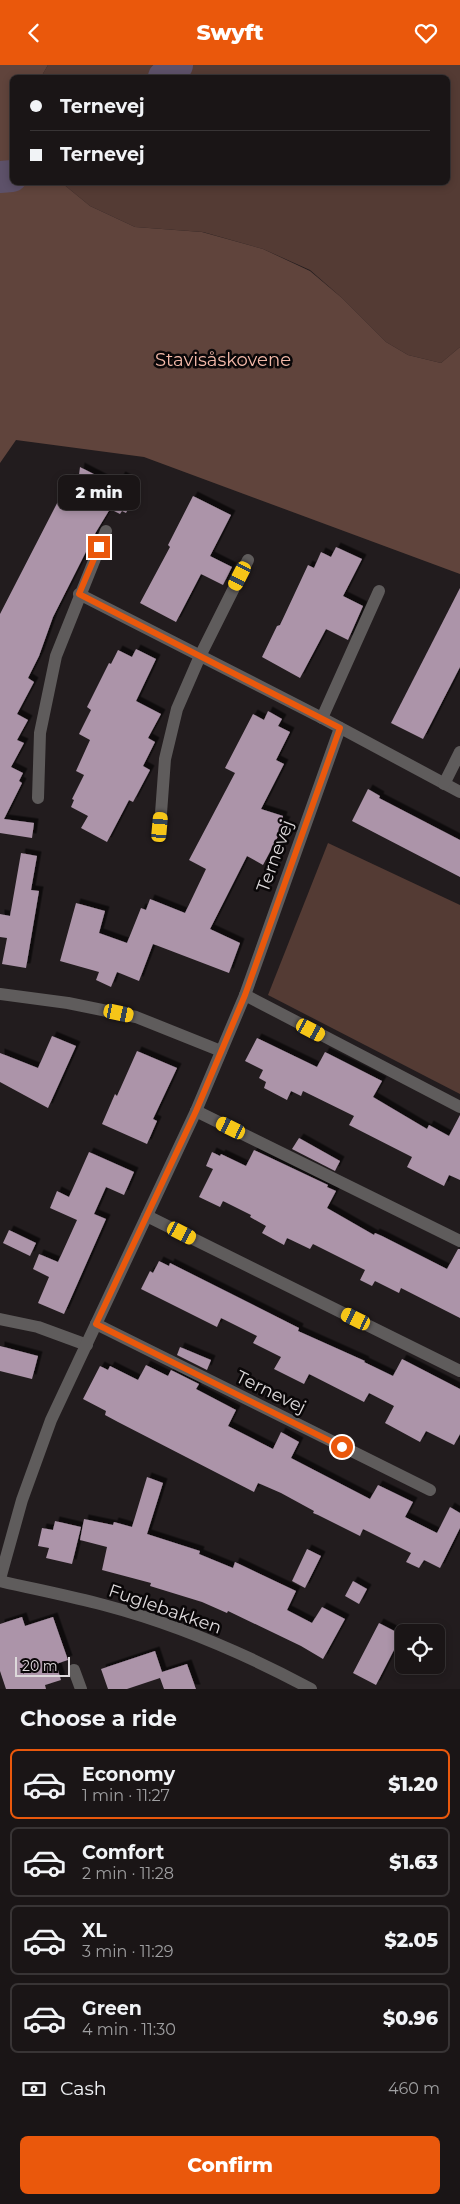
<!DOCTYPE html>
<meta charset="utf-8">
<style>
body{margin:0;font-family:Montserrat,sans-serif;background:#272223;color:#f1f3f6;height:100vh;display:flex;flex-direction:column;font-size:19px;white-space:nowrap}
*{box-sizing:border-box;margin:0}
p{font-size:16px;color:#9f9fa1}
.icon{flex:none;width:28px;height:28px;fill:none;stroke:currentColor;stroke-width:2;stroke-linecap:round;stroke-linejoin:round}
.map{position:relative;height:1624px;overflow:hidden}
.sheet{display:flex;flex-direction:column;background:#1a1516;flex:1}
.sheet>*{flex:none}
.banner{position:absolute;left:10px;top:10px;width:440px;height:110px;border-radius:8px;box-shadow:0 2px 8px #0003,0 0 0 1px #383435;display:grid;align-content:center;height:110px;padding:0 20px;background:#1a1516}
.buttons{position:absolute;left:395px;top:1559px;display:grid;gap:10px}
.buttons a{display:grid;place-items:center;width:50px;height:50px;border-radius:8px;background:#1a1516;box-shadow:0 2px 8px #0003,0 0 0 1px #383435;font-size:25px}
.scale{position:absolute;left:15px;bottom:12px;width:55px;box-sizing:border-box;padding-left:5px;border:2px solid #ddd9db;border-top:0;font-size:14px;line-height:18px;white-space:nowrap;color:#ddd9db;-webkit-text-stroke:4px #0a0708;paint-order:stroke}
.end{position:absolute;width:22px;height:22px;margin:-11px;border:6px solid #ea580c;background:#fff;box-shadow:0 0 0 2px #fff}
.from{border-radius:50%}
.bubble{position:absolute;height:35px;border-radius:8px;background:#1a1516;box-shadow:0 2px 8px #0003,0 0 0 1px #383435;font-size:16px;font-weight:800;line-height:35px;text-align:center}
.car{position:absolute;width:15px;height:30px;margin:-15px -8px;border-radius:6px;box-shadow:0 0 4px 1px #0007;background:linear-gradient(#f5c518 24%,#345 0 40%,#f5c518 0 76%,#345 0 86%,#f5c518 0)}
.banner b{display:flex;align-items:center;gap:18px;height:48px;font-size:19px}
.banner b+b{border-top:1px solid #383435}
.banner i{width:12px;height:12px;background:#f1f3f6}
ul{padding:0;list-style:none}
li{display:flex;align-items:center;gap:15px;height:70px;margin:0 10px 8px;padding:0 10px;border:2px solid #383435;border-radius:8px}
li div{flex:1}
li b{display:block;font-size:19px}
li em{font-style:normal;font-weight:800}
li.selected{border-color:#ea580c}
li>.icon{width:45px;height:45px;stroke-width:1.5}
h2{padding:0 20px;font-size:22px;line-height:60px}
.pay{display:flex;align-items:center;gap:12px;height:55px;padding:0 20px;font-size:19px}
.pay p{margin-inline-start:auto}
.primary-button{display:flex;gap:10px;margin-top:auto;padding:10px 20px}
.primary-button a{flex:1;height:58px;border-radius:8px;background:#ea580c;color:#fff;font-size:20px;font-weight:800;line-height:58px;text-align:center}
header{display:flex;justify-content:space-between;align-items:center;height:65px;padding:0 20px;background:#ea580c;color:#fff;font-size:22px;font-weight:800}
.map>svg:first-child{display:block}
.green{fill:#543b34}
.forest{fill:#60443c}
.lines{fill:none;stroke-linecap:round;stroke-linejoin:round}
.river{stroke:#5d5169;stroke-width:32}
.building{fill:#ac94a9;filter:url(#shadow)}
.street{stroke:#5f5c5c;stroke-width:12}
.route{stroke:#ea580c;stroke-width:6}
.labels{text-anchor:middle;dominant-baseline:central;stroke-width:5;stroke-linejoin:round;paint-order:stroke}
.park-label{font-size:18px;fill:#f4baaa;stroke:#0a0708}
.street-label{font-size:18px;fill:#ddd9db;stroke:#0a0708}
</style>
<header><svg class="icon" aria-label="back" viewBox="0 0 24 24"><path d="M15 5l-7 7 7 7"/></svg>Swyft<svg class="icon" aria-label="heart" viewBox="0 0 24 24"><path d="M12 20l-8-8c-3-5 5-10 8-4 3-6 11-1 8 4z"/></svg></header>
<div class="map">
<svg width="460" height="1624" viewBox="0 0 460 1624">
<defs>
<filter id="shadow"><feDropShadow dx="4.5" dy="-4.5" stdDeviation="0" flood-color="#0009"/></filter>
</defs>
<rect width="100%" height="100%" fill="#221c1e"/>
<!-- green -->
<g class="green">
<polygon points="48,0 460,0 460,282 441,298 408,290 386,277 342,233 310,205 263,184 203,167 135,162 90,141 62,118 448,118 448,12 41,12"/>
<polygon points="328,778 460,840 460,1029 268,930"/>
</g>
<!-- forest -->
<polygon class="forest" points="0,0 48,0 41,12 12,12 12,118 62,118 90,141 135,162 202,167 263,184 310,206 342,233 386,277 408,290 441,298 460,282 460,509 144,392 16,375 0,398"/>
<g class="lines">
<!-- river -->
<g class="river">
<polyline points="164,12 177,0"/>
<polyline points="0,112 12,111"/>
</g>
</g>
<!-- building -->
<g class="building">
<polygon points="80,402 115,420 121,411 135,418 129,432 133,435 126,448 122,446 120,449 110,444 96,467 53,552 39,591 28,613 34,617 17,649 28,655 17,675 24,678 11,702 23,708 19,716 22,718 4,754 34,758 32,773 0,768 0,549 70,413 78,418"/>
<polygon points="193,431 231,450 210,491 232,502 223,520 201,509 176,557 140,538 170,482 168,480"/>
<polygon points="336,482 362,494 343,531 363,541 348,575 326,564 300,613 262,592 277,561 280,560 308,500 314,503 321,487 331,492"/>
<polygon points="460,523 460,602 423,674 391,658"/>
<polygon points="136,584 156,594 136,636 161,649 148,673 155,677 143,701 150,705 133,737 129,735 107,777 81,763 88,751 71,742 74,735 72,734 84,710 76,706 90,675 79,669 91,645 87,642 109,598 111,599 118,585 132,592"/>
<polygon points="268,646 282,654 278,661 290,667 276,695 284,699 261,744 283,751 282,755 286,756 263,800 247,791 210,864 240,878 229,908 153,879 139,916 117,907 111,922 96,915 99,907 60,896 76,838 105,846 99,868 127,878 141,843 146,845 150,834 185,848 206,804 189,795 235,708 225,703 253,649 264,655"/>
<polygon points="368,724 380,731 379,733 460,775 460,812 352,756"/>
<polygon points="21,788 37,791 31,825 39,826 26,903 2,899 7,873 0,872 0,849 10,851"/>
<polygon points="52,971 76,981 48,1043 0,1017 0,988 38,1003"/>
<polygon points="257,973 317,1002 325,987 382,1016 373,1032 427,1064 429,1060 449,1071 460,1050 460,1115 449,1110 444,1121 407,1102 412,1092 349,1060 354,1051 303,1026 301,1031 291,1026 287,1035 264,1023 266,1017 259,1013 263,1005 245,996"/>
<polygon points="137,986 177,1003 153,1054 157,1056 147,1079 102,1059 115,1029 117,1031"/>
<polygon points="299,1073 340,1096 335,1106 292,1084"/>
<polygon points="254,1085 328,1120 327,1122 336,1126 327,1143 374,1170 375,1168 382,1171 447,1204 458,1184 460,1184 460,1253 401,1223 399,1228 375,1216 372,1221 360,1215 365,1205 313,1179 310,1184 287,1173 284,1180 262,1168 266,1161 250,1152 251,1150 223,1136 220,1142 199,1132 213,1104 206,1101 212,1087 220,1091 221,1089 246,1101"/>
<polygon points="89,1087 134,1107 124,1130 106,1122 94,1149 106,1154 64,1249 38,1238 49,1212 33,1204 39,1189 58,1197 77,1155 50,1143 57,1126 69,1132"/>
<polygon points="9,1165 36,1178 30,1191 3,1178"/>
<polygon points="159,1196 169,1201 170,1198 299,1263 298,1266 365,1296 364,1297 393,1311 402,1294 460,1324 460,1369 454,1380 426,1366 420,1377 385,1358 394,1341 369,1328 364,1337 309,1309 304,1319 274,1304 281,1292 253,1278 257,1271 221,1253 217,1262 141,1224 150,1206 153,1208"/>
<polygon points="0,1281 38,1291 32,1314 0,1306"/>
<polygon points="180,1282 211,1295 207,1305 177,1290"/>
<polygon points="146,1300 168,1311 171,1305 199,1319 196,1324 236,1345 228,1361 273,1384 281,1367 299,1377 291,1393 370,1434 378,1420 413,1437 405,1452 437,1468 450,1442 460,1448 460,1463 440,1503 424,1495 419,1503 406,1497 411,1488 363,1464 360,1471 318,1450 313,1448 314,1446 281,1428 258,1418 254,1427 118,1357 105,1350 106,1346 83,1334 100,1301 108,1305 110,1301 138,1315"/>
<polygon points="147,1412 163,1418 147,1469 200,1486 199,1489 233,1503 235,1497 296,1526 287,1545 312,1558 322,1542 345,1554 323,1594 301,1581 228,1546 227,1548 202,1537 150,1521 151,1518 102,1505 107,1482 80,1475 84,1454 113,1460 114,1457 132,1462"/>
<polygon points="55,1456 81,1462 72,1499 46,1493 49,1483 38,1481 42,1463 53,1465"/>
<polygon points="307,1484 321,1491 305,1523 292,1516"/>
<polygon points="353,1516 367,1524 359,1539 345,1531"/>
<polygon points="22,1552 25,1561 53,1552 68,1595 56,1599 61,1615 45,1620 46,1624 6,1624 0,1606 0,1559"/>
<polygon points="379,1558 404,1571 404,1588 395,1583 376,1620 353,1608"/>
<polygon points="155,1586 162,1607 187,1599 196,1624 164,1624 160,1613 127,1624 108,1624 101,1604"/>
</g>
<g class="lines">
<!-- street -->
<g class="street">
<polyline points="79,529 322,653 460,727"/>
<polyline points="322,653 379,526"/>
<polyline points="444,719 460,687"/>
<polyline points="38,733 40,668 56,591 106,466"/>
<polyline points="160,762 165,694 177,644 200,591 248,495"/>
<polyline points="0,929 68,938 136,952 221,986"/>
<polyline points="245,930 460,1042"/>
<polyline points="196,1046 460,1176"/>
<polyline points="147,1151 460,1306"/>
<polyline points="0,1254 38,1262 87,1280"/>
<polyline points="96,1259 430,1425"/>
<polyline points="0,1514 22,1435 51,1355 196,1046 245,930 340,663"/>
<path d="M0,1516C34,1524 70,1531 104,1540C176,1559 246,1589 311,1624"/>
<polyline points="74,1605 81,1624"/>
</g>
</g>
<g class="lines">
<!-- route -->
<polyline class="route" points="99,482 79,529 340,663 245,930 196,1046 96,1259 342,1382"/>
</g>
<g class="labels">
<!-- park labels -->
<g class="park-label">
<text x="223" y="295">Stavisåskovene</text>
</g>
<!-- street labels -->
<g class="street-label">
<text transform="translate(275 791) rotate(-70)">Ternevej</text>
<text transform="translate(271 1327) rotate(26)">Ternevej</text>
<text transform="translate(165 1544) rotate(19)">Fuglebakken</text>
</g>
</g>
</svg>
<div class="buttons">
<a><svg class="icon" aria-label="locate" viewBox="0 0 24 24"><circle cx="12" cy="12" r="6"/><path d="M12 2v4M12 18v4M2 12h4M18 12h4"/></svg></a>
</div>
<div class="scale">20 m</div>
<i class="end from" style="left:342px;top:1382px"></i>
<i class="end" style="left:99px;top:482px"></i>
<div class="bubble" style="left:58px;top:410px;width:82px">2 min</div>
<i class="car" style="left:240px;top:511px;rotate:207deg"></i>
<i class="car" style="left:160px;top:762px;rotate:5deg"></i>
<i class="car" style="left:119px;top:948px;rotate:102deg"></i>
<i class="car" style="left:311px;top:965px;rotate:118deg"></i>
<i class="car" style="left:231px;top:1063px;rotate:296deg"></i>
<i class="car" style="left:182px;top:1168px;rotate:117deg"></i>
<i class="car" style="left:356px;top:1254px;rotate:296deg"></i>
<div class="banner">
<b><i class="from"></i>Ternevej</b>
<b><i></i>Ternevej</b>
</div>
</div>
<section class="sheet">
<h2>Choose a ride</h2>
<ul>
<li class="selected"><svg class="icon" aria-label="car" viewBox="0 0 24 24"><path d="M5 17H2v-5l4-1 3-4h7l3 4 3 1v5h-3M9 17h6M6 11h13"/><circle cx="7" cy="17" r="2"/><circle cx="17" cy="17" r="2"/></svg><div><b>Economy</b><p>1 min · 11:27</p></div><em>$1.20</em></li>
<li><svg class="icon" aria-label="car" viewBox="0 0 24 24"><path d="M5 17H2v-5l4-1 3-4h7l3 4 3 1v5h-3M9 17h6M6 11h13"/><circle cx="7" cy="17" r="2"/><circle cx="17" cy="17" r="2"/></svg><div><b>Comfort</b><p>2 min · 11:28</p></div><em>$1.63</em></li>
<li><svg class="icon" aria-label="car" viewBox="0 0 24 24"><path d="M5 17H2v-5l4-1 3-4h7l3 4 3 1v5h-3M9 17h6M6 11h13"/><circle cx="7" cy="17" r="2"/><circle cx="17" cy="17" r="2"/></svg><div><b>XL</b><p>3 min · 11:29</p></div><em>$2.05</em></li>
<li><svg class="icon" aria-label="car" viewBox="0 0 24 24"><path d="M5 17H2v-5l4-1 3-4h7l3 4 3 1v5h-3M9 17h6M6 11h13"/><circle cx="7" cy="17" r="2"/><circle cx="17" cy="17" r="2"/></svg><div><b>Green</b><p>4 min · 11:30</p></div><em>$0.96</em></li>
</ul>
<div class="pay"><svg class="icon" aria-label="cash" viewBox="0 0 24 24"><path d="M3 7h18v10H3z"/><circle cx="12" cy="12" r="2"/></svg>Cash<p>460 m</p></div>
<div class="primary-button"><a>Confirm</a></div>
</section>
